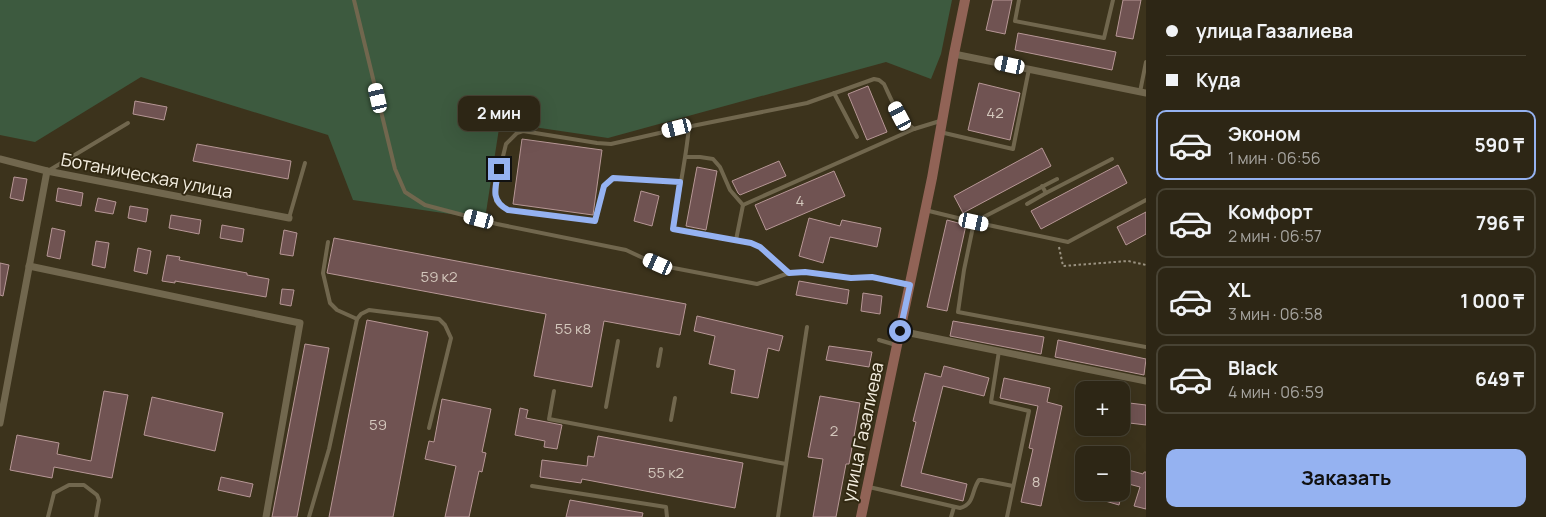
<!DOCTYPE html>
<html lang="ru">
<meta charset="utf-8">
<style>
body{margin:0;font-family:Manrope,sans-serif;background:#393222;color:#f1f3f6;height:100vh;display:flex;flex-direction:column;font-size:19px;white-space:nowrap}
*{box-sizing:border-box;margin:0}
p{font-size:16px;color:#a7a5a0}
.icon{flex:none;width:28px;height:28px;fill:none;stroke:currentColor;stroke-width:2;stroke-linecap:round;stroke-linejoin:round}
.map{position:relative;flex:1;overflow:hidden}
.side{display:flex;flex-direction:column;background:#2d2615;width:400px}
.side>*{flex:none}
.banner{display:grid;align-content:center;height:110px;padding:0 20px;background:#2d2615}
.tools{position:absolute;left:1075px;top:381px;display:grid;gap:10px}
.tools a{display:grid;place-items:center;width:55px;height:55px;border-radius:10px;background:#2d2615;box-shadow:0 5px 20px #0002,0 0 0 1px #484334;font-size:25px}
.end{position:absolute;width:22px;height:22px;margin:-11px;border:6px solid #95b2f1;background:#111;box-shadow:0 0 0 2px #111}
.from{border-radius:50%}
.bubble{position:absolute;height:35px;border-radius:10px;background:#2d2615;box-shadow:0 5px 20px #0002,0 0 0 1px #484334;font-size:16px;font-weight:700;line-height:35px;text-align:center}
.car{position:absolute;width:15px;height:30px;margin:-15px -8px;border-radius:6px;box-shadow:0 0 4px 1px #0007;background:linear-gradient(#fff 24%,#345 0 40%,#fff 0 76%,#345 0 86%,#fff 0)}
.banner b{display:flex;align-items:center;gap:18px;height:48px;font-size:19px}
.banner b+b{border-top:1px solid #484334}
.banner i{width:12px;height:12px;background:#f1f3f6}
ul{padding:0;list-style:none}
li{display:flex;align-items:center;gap:15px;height:70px;margin:0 10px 8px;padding:0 10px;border:2px solid #484334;border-radius:10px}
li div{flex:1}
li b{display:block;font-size:19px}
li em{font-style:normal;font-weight:700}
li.on{border-color:#95b2f1}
li>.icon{width:45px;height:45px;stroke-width:1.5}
.cta{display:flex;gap:10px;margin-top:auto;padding:10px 20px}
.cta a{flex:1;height:58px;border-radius:10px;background:#95b2f1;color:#111;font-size:20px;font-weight:700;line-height:58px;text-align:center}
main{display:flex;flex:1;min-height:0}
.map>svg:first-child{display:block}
.green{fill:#3d5a3f}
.building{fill:#705352;stroke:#b79796}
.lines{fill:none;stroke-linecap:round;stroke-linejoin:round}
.path{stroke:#9a9280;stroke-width:2;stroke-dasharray:2.5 2.5;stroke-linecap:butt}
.lane{stroke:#71674e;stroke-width:4}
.street{stroke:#71674e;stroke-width:7}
.secondary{stroke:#916356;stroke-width:10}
.route{stroke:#95b2f1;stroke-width:6}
.labels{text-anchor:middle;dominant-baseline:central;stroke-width:4;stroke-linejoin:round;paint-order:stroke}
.number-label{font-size:15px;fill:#d3c7bc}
.street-label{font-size:18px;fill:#f4eee0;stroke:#322912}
</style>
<main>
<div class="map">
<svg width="1146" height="517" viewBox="0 0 1146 517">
<rect width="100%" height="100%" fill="#3c331c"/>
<!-- green -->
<polygon class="green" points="0,0 952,0 941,54 931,79 886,62 608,138 500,122 485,219 353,200 328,135 141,77 35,142 0,135"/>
<!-- building -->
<g class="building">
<polygon points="993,0 1012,0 1005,34 986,30"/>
<polygon points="1123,0 1141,0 1133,39 1116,36"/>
<polygon points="1018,33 1116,52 1112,70 1015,50"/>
<polygon points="979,83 1020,93 1010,140 968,130"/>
<polygon points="868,86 887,132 867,140 848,94"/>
<polygon points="135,101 167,107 164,120 133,114"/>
<polygon points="522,139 602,150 593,215 513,204"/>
<polygon points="197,144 291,161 288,179 193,161"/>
<polygon points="1042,148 1051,166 963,213 954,196"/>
<polygon points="779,161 786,176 740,195 738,193 732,181"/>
<polygon points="1118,165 1127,183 1041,229 1031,211"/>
<polygon points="697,167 717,171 706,230 686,226"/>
<polygon points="834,171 845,196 766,230 755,205"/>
<polygon points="14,177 27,179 23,201 10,198"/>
<polygon points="58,188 83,193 81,206 56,201"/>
<polygon points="641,191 659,196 652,226 634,221"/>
<polygon points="98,198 116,202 113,214 95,211"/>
<polygon points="130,206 148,209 146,222 128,218"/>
<polygon points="1146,212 1146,234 1126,245 1117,227"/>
<polygon points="171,215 201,220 199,234 169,228"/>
<polygon points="809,218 840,226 842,220 881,228 877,247 830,237 823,263 799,256"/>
<polygon points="947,220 966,225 947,311 927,307"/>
<polygon points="222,225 244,229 242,242 220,238"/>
<polygon points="52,228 65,231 60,259 47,256"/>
<polygon points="284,230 297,233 293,256 280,254"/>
<polygon points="334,238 686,304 680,335 604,321 592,387 534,376 546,314 327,273"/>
<polygon points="96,241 109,243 105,268 92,265"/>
<polygon points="138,248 151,251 147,274 134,271"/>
<polygon points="167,255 180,257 179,260 247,273 247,275 269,279 266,297 175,281 175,283 162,281"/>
<polygon points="0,263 9,265 3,296 0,295"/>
<polygon points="799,281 849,290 847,304 796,295"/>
<polygon points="282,289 294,290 291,306 280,304"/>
<polygon points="863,293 882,296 880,314 861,311"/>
<polygon points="697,316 783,336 779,351 768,348 758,398 731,393 735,370 709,364 715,336 694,331"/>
<polygon points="367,320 428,332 393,517 329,517"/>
<polygon points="953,321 1044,337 1041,354 950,336"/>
<polygon points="1058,340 1146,359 1144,375 1055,357"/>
<polygon points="305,344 329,348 297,517 272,517"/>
<polygon points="829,346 872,352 869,367 826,360"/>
<polygon points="944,366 989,378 984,396 943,386 921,473 967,484 963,501 901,486 916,422 913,421 925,373 941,377"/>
<polygon points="1004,378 1050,388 1047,402 1062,406 1041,506 1021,502 1033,449 1029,448 1038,406 1000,398"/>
<polygon points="104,391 128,395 112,478 54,467 52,478 10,470 17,435 59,443 57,454 91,461"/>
<polygon points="820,396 860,403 849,464 846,464 836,517 813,517 823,459 808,457"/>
<polygon points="152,397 223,413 215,451 144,435"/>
<polygon points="442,399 491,409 482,452 486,453 482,472 479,471 469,517 445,517 456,466 425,459 429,441 434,442"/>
<polygon points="1121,402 1146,405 1146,425 1121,422"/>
<polygon points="520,408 528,410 526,418 562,425 557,449 544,447 545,441 515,435"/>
<polygon points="598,436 743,463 735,508 582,479 581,483 540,477 542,460 587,466 588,456 594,457"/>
<polygon points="1121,468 1143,474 1144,472 1146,472 1146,509 1134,506 1140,487 1121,482"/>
<polygon points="221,477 253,484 250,497 218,490"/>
<polygon points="1097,492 1122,492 1119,505 1095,498"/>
<polygon points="570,500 643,513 642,517 566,517"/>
</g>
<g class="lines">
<!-- path -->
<polyline class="path" points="1059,247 1063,266 1128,261 1146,265"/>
<!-- lane -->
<g class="lane">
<polyline points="354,0 395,169 405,192 425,205 497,224 626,250 658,265 757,284 789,273 805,272 851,278 872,277 909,285"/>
<polyline points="1019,0 1015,21 1104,38 1113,0"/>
<polyline points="1140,92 1146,62"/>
<polyline points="834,93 857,137"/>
<path d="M689,126C686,161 678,194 673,229L751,243L760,247L789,273"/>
<polyline points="940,132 1013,149 1029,69"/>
<polyline points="686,157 700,157 713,159 720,167 730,190 743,205"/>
<polyline points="48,171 128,123"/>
<polyline points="1057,179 974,222 1068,242 1146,200"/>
<path d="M680,182L613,178L604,186L595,221L508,210L500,206L496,201L497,181L506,144L517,133L523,131L597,143L611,144L677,129L807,103L874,79L879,80L884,84C892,101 898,118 914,129"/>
<polyline points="1042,186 1046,193 1112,159"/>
<polyline points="1027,204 1046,193"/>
<polyline points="743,205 914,129 940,121"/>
<polyline points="925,210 974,222 964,270 958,312 1146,347"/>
<polyline points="289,218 305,163"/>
<polyline points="736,240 743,205"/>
<polyline points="328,242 323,273 330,303 337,310 357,319"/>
<polyline points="879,340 896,345"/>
<polyline points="999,351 991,402 1029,411 1007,517"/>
<polyline points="658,366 661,349"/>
<polyline points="554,391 549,419 786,464"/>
<polyline points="606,407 618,341"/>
<polyline points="671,420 675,398"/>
<polyline points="532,486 666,507 667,517"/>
<path d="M869,487L960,508C975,504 971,491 979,480H982L1013,486"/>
<polyline points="48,517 54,493 69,485 84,485 97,495 99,500 96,517"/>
<polyline points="309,517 329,449 357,319 361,314 369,310 439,319 445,325 451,338 429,428"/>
<polyline points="778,517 807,327"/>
<polyline points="951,517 954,507"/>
</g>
<!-- street -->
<g class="street">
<polyline points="954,54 1146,93"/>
<polyline points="0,159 47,171 289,218"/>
<polyline points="29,266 300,323 266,517"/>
<polyline points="900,331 1146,381"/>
<polyline points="0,423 47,171"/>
</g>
<!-- secondary -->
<polyline class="secondary" points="861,517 932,178 954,54 965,0"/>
</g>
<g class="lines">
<!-- route -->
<path class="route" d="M499,169C496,186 489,200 508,210L595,221L604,186L613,178L680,182L673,229L751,243L760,247L789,273L805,272L851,278L872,277L910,285L900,331"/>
</g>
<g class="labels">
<!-- number labels -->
<g class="number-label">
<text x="995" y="112">42</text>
<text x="800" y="200">4</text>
<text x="439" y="276">59 к2</text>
<text x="573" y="328">55 к8</text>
<text x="378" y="424">59</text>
<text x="834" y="430">2</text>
<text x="666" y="472">55 к2</text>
<text x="1036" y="481">8</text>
</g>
<!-- street labels -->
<g class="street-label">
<text transform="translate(147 175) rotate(11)">Ботаническая улица</text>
<text transform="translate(862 432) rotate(-78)">улица Газалиева</text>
</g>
</g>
</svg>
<div class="tools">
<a>+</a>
<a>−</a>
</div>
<i class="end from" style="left:900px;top:331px"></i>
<i class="end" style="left:499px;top:169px"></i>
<div class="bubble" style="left:458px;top:96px;width:82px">2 мин</div>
<i class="car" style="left:1010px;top:65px;rotate:282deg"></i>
<i class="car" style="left:378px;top:98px;rotate:347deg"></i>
<i class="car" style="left:900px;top:116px;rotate:332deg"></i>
<i class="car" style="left:677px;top:128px;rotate:256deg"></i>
<i class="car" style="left:479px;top:219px;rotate:285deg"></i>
<i class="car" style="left:974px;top:222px;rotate:102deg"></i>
<i class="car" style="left:658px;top:264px;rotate:294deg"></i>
</div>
<section class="side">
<div class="banner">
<b><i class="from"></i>улица Газалиева</b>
<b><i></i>Куда</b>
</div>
<ul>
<li class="on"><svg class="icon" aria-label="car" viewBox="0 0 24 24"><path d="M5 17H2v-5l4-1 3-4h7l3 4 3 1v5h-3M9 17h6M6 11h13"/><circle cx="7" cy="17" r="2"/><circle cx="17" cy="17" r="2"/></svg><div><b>Эконом</b><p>1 мин · 06:56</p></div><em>590 ₸</em></li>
<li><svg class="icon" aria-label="car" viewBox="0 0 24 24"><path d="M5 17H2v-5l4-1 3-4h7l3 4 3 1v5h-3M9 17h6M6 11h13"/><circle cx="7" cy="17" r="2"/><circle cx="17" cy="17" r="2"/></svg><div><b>Комфорт</b><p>2 мин · 06:57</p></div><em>796 ₸</em></li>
<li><svg class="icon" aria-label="car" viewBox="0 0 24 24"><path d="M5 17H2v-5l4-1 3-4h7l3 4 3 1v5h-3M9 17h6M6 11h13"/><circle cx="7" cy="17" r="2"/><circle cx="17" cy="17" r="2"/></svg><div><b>XL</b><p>3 мин · 06:58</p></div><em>1 000 ₸</em></li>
<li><svg class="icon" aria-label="car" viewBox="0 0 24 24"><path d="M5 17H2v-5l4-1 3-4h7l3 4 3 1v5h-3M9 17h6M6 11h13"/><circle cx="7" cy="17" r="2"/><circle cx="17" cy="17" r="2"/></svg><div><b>Black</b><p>4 мин · 06:59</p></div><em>649 ₸</em></li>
</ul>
<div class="cta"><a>Заказать</a></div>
</section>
</main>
